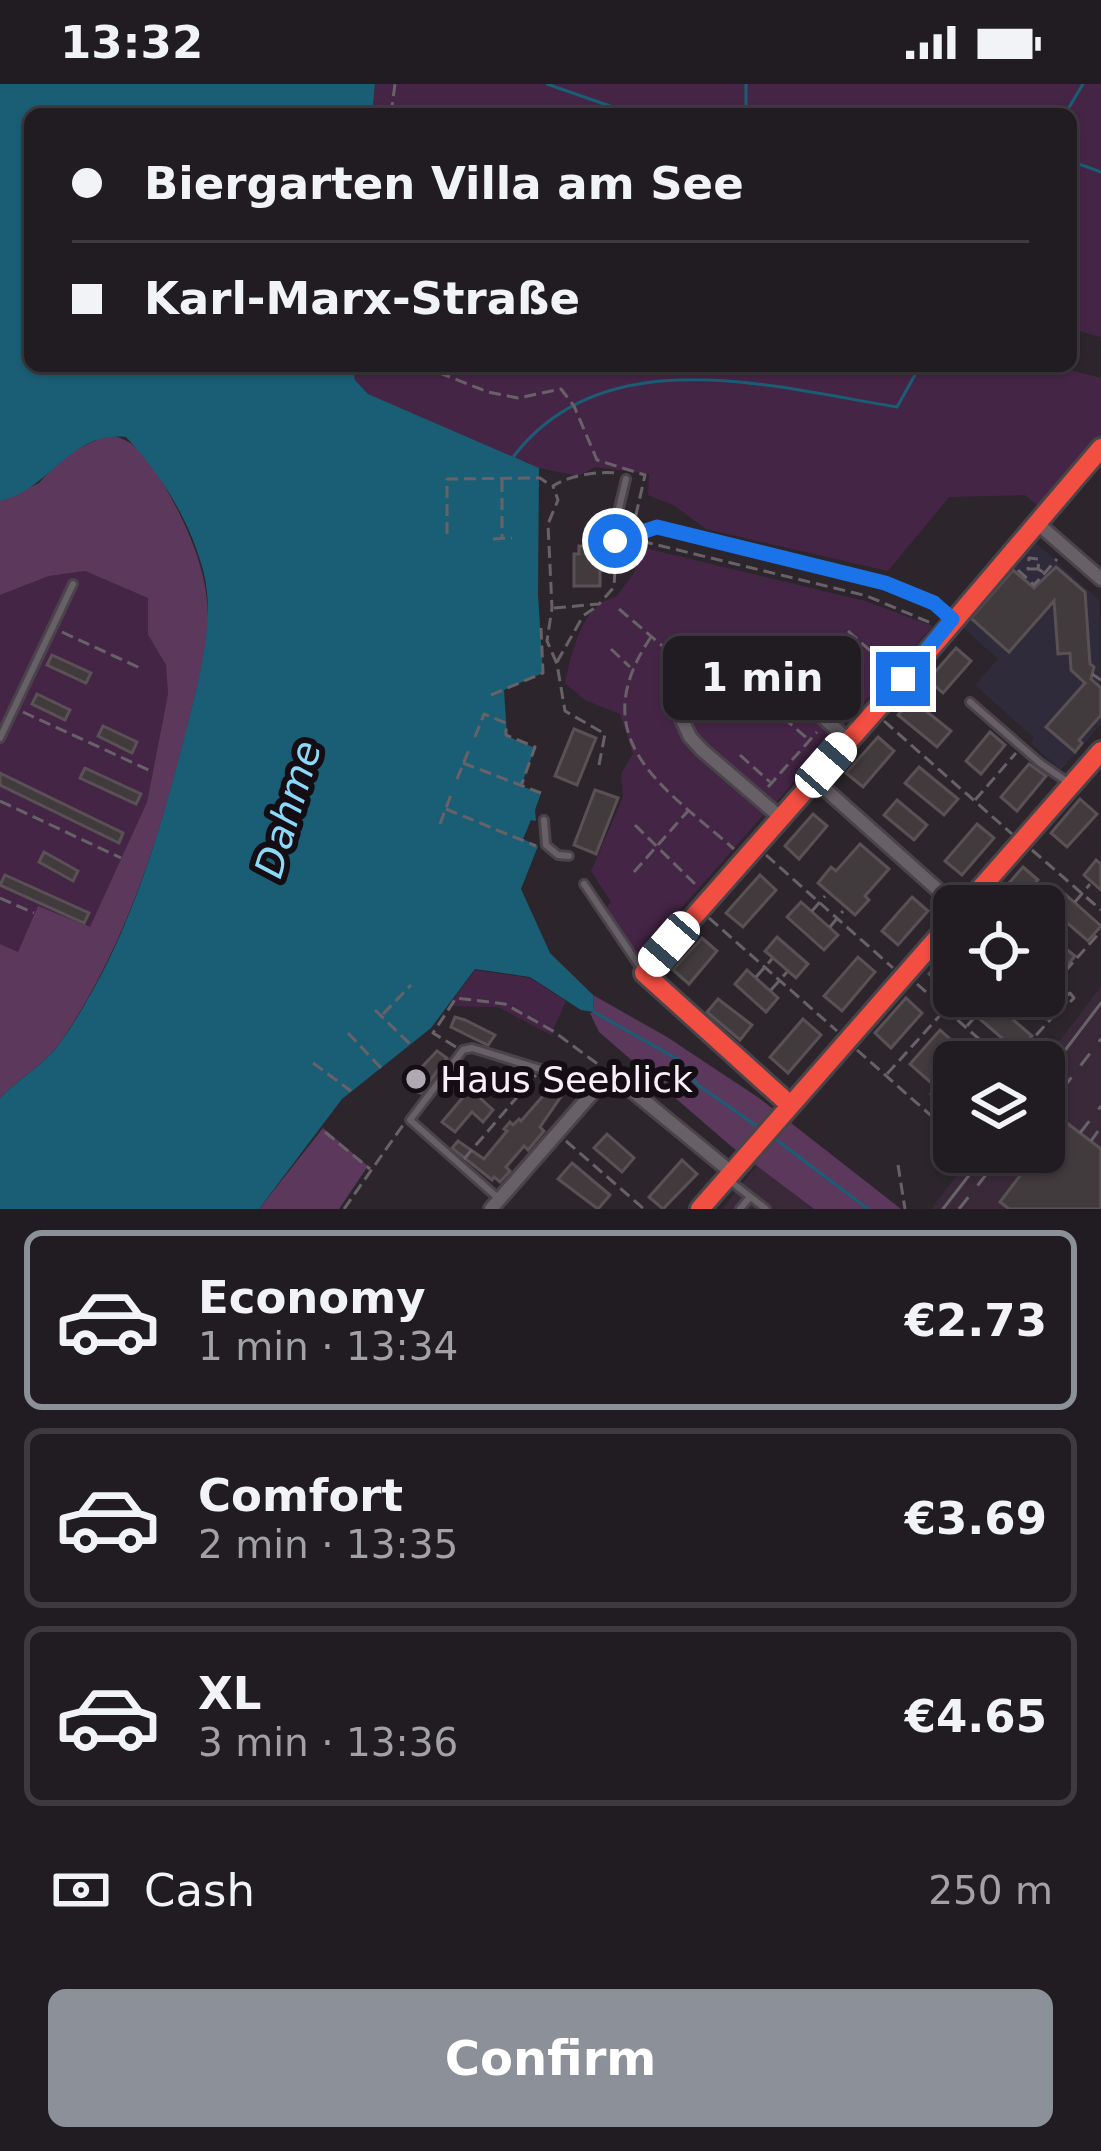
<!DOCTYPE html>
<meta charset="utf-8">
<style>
body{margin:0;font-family:"DejaVu Sans",sans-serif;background:#2d292e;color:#f1f3f6;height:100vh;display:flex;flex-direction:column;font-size:45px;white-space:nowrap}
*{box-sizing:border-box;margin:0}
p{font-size:39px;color:#a2a1a5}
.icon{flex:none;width:66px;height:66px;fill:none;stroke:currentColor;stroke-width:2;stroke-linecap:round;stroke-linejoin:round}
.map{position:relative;height:1125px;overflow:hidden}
.side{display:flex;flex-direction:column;background:#211c21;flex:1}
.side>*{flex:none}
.banner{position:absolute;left:24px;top:24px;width:1053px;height:264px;border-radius:18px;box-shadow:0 3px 9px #0004,0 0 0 3px #3e3a3f;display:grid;align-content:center;height:264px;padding:0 48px;background:#211c21}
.controls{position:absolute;left:933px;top:801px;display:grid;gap:24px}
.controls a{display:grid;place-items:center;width:132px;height:132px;border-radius:18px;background:#211c21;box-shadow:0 3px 9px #0004,0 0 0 3px #3e3a3f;font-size:60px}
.end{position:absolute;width:54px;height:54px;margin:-27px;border:15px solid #1a73e8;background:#fff;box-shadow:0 0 0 6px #fff}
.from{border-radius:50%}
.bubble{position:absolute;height:84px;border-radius:18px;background:#211c21;box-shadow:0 3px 9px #0004,0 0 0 3px #3e3a3f;font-size:39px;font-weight:700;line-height:84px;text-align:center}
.car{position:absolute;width:36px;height:72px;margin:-36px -18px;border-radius:15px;box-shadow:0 0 9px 3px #0007;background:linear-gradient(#fff 24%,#345 0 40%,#fff 0 76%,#345 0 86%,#fff 0)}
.banner b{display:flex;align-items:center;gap:42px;height:114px;font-size:45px}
.banner b+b{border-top:3px solid #3e3a3f}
.banner i{width:30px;height:30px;background:#f1f3f6}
ul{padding:21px 0 0;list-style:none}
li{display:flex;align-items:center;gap:36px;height:180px;margin:0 24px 18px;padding:0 24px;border:6px solid #3e3a3f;border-radius:18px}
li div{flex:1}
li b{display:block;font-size:45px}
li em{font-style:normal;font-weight:700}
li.current{border-color:#8c9099}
li>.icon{width:108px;height:108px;stroke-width:1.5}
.pay{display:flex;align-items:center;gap:30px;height:132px;padding:0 48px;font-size:45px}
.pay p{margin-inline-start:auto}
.primary-button{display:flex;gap:24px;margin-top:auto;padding:24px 48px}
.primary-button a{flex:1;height:138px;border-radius:18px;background:#8c9099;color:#fff;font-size:48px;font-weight:700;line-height:138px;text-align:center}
.status{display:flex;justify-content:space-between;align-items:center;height:84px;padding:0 60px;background:#211c21;direction:ltr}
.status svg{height:33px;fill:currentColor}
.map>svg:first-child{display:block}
.built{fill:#392939}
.education{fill:#2f2b3b}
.green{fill:#452546}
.forest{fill:#5b385c}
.water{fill:#1a5e75}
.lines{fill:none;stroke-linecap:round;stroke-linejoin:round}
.stream{stroke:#1a5e75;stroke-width:3}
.building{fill:#423b3e;stroke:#595154;stroke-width:3}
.lane-casing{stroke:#4a444a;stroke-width:12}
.street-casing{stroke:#4a444a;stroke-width:18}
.jam-casing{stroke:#4a444a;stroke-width:24}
.path{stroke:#686268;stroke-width:3;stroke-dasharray:12 6;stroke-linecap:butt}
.lane{stroke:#676167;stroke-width:6}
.street{stroke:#676167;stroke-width:12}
.jam{stroke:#f24e42;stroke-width:18}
.tram{stroke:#686368;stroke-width:3}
.rail{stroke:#686368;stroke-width:3;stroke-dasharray:15 15;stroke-linecap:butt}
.route{stroke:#1a73e8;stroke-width:15}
.poi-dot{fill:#b1a9b1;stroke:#140e14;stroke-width:4.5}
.labels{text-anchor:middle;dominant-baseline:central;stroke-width:12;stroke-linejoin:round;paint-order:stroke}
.poi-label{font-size:36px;fill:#f8eff8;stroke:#140e14;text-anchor:start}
.water-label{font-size:39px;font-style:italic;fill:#8bd9f8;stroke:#140e14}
</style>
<div class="status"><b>13:32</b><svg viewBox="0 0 49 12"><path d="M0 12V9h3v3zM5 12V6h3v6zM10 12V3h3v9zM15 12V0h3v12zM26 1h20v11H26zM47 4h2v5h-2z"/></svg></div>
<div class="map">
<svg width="1101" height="1125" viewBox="0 0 1101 1125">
<rect width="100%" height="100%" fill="#2c262c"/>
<!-- built -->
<g class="built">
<polygon points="1101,902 1101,1125 931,1125 975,1068 1044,1068 1044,978"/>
<polygon points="757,1081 814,1125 722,1125"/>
</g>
<!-- education -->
<polygon class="education" points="1034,457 1099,516 1101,640 1061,686 1031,659 1034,654 975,601 998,575 958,539"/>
<!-- green -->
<g class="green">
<polygon points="375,0 1101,0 1101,253 1071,245 1071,30 372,30"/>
<polygon points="352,282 1054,282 1101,294 1101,353 1039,423 1025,411 949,413 888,487 706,445 675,422 648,411 649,390 595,383 578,392 539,384 368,310 355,296"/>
<path d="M645,464L865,517L933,542L843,642C819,622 785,584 757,570C712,548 660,599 678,646C689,674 742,709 765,729L639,872L605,825L611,818L591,787L623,713L621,690L633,670L620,630L585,616L565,599C572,569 582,519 616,513L634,489Z"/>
<polygon points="85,487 149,514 148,551 166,581 168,610 147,718 90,844 18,869 0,860 0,511 49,492"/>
<polygon points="720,579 754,581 834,651 773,722 697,654 686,631 693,599"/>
<polygon points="475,886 530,894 566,917 551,951 498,923 449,922"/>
</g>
<!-- forest -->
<g class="forest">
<path d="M107,351C143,355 158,389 174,419C194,457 209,496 208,540C206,576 194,613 186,648C159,756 124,866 60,959C45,981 17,995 0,1015V860L18,868L38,822L90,843L147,718L168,610L166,581L148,551V514L85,487L49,492L0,511V417L39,399L65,371Z"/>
<polygon points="593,911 667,953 759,1014 901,1125 814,1125 732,1063 599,948 590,929 594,928"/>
<polygon points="323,1044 368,1082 339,1125 259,1125"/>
</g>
<!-- water -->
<path class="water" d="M0,0H375L372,30H30V282H352L355,296L368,310L539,384L538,510L543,589L504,606L507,652L535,664L521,702L541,709L535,726L536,737L531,736L523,755L538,762L521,805L550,869L593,911L594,928L581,926L530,893L475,885L431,944L342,1015L259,1125H0V1015C17,995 45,981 60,959C127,865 160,750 188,639C200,591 216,535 203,486C190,437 161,390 126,353C70,347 50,406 0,417Z"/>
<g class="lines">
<!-- stream -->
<g class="stream">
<polyline points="547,0 633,30"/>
<polyline points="746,30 746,0"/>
<polyline points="1065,30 1083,0"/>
<polyline points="1071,77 1101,88"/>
<path d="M514,372C604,254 773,303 897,323L920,282"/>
<polyline points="594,928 679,976 698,1001 761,1045"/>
<polyline points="774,1054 868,1125"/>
</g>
</g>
<!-- building -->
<g class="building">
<polygon points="586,458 600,458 600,502 574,502 574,470 579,470 579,462 586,462"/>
<polygon points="1056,483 1085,508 1090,580 1094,583 1091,595 1101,604 1101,631 1079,656 1082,659 1075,668 1046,643 1085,599 1071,586 1070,569 1058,570 1054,517 1009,568 971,534 1013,486 1034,504"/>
<polygon points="956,564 971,577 943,609 928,596"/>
<polygon points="52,571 91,589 86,599 47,581"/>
<polygon points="37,610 70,626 65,636 32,620"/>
<polygon points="911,615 951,647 937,663 898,631"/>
<polygon points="103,642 137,658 132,669 98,652"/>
<polygon points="574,645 596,654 577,701 555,692"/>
<polygon points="990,648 1005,661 981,690 966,677"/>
<polygon points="878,653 894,667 863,703 846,689"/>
<polygon points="1029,680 1046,692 1017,727 1001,713"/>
<polygon points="919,683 958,715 944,731 905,699"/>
<polygon points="85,684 141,710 136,720 80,694"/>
<polygon points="0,689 123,749 119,759 0,701"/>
<polygon points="595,706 618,714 596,770 574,761"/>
<polygon points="1080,715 1097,730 1067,763 1051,749"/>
<polygon points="897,716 927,741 914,756 884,731"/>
<polygon points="813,730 827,742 799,775 785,762"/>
<polygon points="977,740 994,754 962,791 945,777"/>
<polygon points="860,760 889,785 865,812 869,816 855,831 818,799 831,783 836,787"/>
<polygon points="44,768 78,787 73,797 39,778"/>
<polygon points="1096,776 1101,780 1101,806 1084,791"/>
<polygon points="1023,783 1038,796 1015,822 989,822"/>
<polygon points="5,791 89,829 84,839 0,801"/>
<polygon points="760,791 776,806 743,843 726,829"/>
<polygon points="1065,810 1101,842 1088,857 1051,825"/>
<polygon points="912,813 928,827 898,861 882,847"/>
<polygon points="801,818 838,851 824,866 787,833"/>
<polygon points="1044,847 1075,872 1063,887 1044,872"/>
<polygon points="777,853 808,880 796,894 765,867"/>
<polygon points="702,854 717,867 689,900 673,886"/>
<polygon points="858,873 875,888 842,927 824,912"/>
<polygon points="942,875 954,885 954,913 929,890"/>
<polygon points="747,886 778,914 766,928 735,900"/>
<polygon points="1044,907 1059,920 1046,935 1019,912 1044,912"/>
<polygon points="906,914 922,929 891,964 875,949"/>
<polygon points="718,915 752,941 740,956 707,928"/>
<polygon points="995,920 1032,952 1018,968 981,936"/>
<polygon points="455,933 465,936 495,951 488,961 475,955 451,943"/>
<polygon points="803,935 821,951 788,989 770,973"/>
<polygon points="940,946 966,969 972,962 990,978 958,978 949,969 933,986 954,1004 954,1030 931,1010 937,1004 910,980"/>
<polygon points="437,967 447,974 421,1009 414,1007 406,1000"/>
<polygon points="556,997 567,1004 540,1043 544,1047 528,1066 524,1062 506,1083 510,1087 500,1098 494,1093 492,1096 452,1064 458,1057 484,1075 507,1047 504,1045 510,1038 513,1041 519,1035 521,1037"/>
<polygon points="470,1005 493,1026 483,1038 472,1028 455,1048 442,1038"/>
<polygon points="1063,1036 1101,1065 1101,1125 1009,1125 1000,1118 1038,1068 1044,1068 1044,1060"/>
<polygon points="607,1050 634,1074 622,1088 594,1064"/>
<polygon points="682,1076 697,1090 663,1125 649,1113"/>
<polygon points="572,1079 610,1111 598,1125 558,1095"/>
</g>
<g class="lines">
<!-- lane casing -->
<g class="lane-casing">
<g id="lane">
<polyline points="626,395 614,445 615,457 657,443 885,499 934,519 949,532"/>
<polyline points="970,618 1040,679 1069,699"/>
<polyline points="0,654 73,500"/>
<polyline points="544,736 546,761 558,771 569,772"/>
<polyline points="584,800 642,886"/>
<polyline points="730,1097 766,1125"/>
<polyline points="498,1114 410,1036 463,966 472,964 596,1002"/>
<polyline points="740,1125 750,1113"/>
</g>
</g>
<!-- street casing -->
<g class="street-casing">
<g id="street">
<polyline points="1036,438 1101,495"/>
<polyline points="814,695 956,822"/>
<path d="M780,733L702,666L690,653L679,629C707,508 802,616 848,656"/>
<polyline points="491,1125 608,991 624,1000 731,1088"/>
</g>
</g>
<!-- jam casing -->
<g class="jam-casing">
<g id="jam">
<polyline points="965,822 1101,667"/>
<polyline points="790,1021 644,889 937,557 1101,364"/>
<polyline points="700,1125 954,835"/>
</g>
</g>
<!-- path -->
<g class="path">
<polyline points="391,30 395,0"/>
<polyline points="422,282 488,308 518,314 561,305 574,322 597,376 645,391 633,444"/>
<polyline points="502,396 502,455"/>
<polyline points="447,450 447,395 540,394 550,401"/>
<polyline points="493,455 512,454"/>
<polyline points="641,457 867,512 931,539"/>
<polyline points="1038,485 1028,485 1029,474 1039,475 1038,485 1043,488"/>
<polyline points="1018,486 1034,501 1057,475"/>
<polyline points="554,524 599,520 614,503 616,468"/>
<polyline points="619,525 686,582"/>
<polyline points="848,547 892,586"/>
<polyline points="62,548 142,585"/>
<path d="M651,553C582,655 663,703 734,765"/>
<polyline points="611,565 630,583"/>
<polyline points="557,578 583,532 596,523"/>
<polyline points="729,586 809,656"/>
<polyline points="1092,590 1101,596"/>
<polyline points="491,611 543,589 541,544"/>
<polyline points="23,628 153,688"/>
<polyline points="884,637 1012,750"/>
<polyline points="475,653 484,630 506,639 506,651 535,663 521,702"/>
<polyline points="740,671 770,698"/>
<polyline points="463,679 541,709"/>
<path d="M599,681L605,650L565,627L557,580L547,557L552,524L548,440L558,416L553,402C568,392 597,387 616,389"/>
<polyline points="457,695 470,663"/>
<polyline points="768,703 817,648"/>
<polyline points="975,716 1016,669"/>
<polyline points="0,717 121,774"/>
<polyline points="446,725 536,762"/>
<polyline points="440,740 452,708"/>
<polyline points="635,741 699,804"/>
<polyline points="1032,766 1101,826"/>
<polyline points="766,771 893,884"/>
<polyline points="634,788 688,727"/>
<polyline points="0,814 34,829"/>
<polyline points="1075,818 1090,800"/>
<polyline points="812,827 825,812"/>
<polyline points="709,834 837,947"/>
<polyline points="830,843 843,827"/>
<polyline points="756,893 772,875"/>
<polyline points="1044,893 1066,911"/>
<polyline points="917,900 1005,978"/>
<polyline points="1053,901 1101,847"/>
<polyline points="771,906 787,888"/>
<polygon points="1070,909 1074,914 1070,918 1065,913"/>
<polyline points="375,926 410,960"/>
<polyline points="383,930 411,901"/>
<polyline points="967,942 993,912"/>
<polyline points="348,949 383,986"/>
<polyline points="456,963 433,949 456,914 505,920 553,947 599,981"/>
<polyline points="857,966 954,1052"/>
<polyline points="1012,978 1067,917"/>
<polyline points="313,979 351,1007"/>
<polyline points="887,990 953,917"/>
<polyline points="325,1048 370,1085"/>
<polyline points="566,1057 644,1125"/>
<polyline points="1091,1057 1101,1043"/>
<polyline points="464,1075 536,991"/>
<polyline points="898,1081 905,1125"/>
<polyline points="344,1125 403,1041"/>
</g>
<!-- lane -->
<use href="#lane" class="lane"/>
<!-- street -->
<use href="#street" class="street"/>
<!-- jam -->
<use href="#jam" class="jam"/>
<!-- tram -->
<g class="tram">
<polyline points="1044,994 1101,919"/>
<polyline points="943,1125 987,1068"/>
</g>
<!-- rail -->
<g class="rail">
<polyline points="1044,1029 1101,955"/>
<polyline points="1080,1049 1101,1022"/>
<polyline points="959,1125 1004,1068"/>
</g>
</g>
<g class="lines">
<!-- route -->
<polyline class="route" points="615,457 657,443 885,499 934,519 952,535 903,595"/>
</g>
<!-- markers -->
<circle class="poi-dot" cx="416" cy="995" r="12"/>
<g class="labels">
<!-- poi labels -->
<g class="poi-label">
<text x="440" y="995">Haus Seeblick</text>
</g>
<!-- water labels -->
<g class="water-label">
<text transform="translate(288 725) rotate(-73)">Dahme</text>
</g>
</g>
</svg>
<div class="controls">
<a><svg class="icon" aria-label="locate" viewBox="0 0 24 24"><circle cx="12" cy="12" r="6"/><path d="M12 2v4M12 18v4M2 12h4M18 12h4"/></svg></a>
<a><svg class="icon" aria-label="layers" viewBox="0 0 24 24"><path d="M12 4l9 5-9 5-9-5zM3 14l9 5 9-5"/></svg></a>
</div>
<i class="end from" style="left:615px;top:457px"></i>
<i class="end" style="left:903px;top:595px"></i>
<div class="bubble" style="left:663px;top:552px;width:198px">1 min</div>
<i class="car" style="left:826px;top:681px;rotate:41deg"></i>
<i class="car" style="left:669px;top:860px;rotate:221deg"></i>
<div class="banner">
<b><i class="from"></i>Biergarten Villa am See</b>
<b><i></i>Karl-Marx-Straße</b>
</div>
</div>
<section class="side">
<ul>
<li class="current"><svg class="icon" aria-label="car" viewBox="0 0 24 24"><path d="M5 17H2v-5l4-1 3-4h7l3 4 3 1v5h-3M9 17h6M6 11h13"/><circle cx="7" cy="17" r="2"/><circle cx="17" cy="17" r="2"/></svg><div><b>Economy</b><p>1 min · 13:34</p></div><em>€2.73</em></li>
<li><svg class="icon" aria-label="car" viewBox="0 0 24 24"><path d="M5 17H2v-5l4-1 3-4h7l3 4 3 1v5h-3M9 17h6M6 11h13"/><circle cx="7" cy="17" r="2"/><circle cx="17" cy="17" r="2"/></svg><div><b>Comfort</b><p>2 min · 13:35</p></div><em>€3.69</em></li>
<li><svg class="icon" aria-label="car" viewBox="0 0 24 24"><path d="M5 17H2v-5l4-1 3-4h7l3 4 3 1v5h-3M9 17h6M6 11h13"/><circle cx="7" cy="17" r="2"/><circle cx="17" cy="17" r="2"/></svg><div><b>XL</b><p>3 min · 13:36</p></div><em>€4.65</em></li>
</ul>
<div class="pay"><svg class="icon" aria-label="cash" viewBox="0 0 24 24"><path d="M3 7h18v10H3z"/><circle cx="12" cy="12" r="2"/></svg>Cash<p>250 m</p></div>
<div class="primary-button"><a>Confirm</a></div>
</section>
